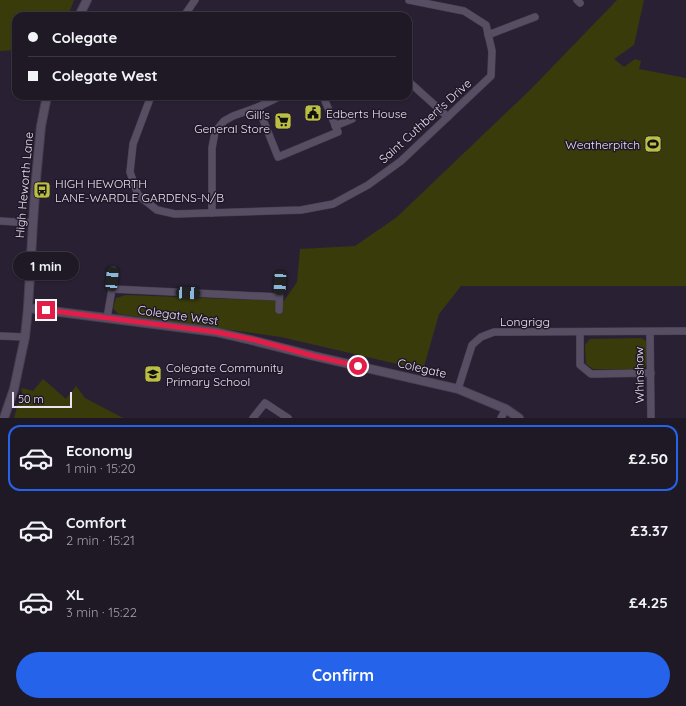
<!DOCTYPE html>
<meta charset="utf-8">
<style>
body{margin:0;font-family:Quicksand,sans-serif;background:#2c2632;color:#f1f3f6;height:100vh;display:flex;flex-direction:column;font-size:15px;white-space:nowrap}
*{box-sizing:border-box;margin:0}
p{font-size:13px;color:#a1a0a7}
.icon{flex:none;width:22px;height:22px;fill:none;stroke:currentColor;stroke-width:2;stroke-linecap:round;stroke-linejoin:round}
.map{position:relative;height:418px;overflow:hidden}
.drawer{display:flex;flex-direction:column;background:#1f1926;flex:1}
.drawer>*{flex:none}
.guide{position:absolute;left:12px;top:12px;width:400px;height:88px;border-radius:12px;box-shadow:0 1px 3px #0004,0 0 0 1px #3c3843;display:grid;align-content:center;height:88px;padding:0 16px;background:#1f1926}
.scale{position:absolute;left:12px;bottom:10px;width:60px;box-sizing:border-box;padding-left:4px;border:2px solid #eae5f1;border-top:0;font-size:11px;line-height:14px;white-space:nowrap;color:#eae5f1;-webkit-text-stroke:3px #201729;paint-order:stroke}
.end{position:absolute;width:18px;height:18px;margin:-9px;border:5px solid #e11d48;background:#fff;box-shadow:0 0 0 2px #fff}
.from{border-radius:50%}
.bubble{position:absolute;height:28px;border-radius:14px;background:#1f1926;box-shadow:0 1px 3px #0004,0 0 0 1px #3c3843;font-size:13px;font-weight:800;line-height:28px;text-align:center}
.car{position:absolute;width:12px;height:24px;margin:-12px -6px;border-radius:5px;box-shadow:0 0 3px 1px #0007;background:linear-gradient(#222 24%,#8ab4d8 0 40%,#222 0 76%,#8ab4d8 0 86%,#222 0)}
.guide b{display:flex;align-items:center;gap:14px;height:38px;font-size:15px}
.guide b+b{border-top:1px solid #3c3843}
.guide i{width:10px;height:10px;background:#f1f3f6}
ul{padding:7px 0 0;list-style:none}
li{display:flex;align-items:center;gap:12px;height:66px;margin:0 8px 6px;padding:0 8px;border:2px solid transparent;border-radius:12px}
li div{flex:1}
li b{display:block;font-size:15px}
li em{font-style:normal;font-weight:800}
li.active{border-color:#2563eb}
li>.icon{width:36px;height:36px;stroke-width:1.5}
.button{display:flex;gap:8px;margin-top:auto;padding:8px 16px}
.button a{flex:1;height:46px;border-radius:24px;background:#2563eb;color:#fff;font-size:16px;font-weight:800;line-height:46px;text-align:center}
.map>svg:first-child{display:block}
.green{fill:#393b0b}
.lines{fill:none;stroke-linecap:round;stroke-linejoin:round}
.minor-casing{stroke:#463f4e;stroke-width:8}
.tertiary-casing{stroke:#463f4e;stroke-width:10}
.minor{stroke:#574e63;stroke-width:7}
.tertiary{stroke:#574e63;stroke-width:8}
.route{stroke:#e11d48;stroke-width:5}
.labels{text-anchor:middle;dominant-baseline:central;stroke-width:3;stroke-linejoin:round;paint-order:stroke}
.poi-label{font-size:12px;fill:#eae5f1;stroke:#201729;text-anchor:start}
.street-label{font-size:12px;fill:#eae5f1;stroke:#201729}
</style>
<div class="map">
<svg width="686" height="418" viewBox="0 0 686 418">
<rect width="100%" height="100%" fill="#292133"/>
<!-- green -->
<g class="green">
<polygon points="0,0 74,0 68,16 16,16 16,50 0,51"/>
<polygon points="617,0 644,0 634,45 614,59 624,67 635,59 641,61 639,69 686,78 686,286 461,286 439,314 423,370 281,337 118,314 113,308 116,298 126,295 284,301 297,282 300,249 355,246 397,217 531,89"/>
<polygon points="641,338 648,342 647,363 643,370 593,369 586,364 585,345 590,339"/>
<polygon points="43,379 66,399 76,386 85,398 123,418 14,418 22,388 33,391"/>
</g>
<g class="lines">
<!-- minor casing -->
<g class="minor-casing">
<g id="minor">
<polyline points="577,0 580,3"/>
<polyline points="184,16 195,0"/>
<polyline points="488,35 535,17"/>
<polyline points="408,81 448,117"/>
<polyline points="151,96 133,144 130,172 138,195 157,210 175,214 301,210 333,204 368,185 401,161 491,76 492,51 486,25 464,11 409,0"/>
<polyline points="258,107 278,157 338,132 323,96"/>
<polyline points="335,126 352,119"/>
<polyline points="212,213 212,148 215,132 224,121 233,116 258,107 281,96"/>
<polyline points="0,221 33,223"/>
<polyline points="112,289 279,297"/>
<polyline points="279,310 280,283"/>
<polyline points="107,318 112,289 113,270"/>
<polyline points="580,332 580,365 591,374 651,373"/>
<polyline points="650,332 651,418"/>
<polyline points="0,336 25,337"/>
<polyline points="458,389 472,345 481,337 494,332 686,331"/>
<polyline points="253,418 265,403 288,418"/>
<polyline points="501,418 506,409"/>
</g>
</g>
<!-- tertiary casing -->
<g class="tertiary-casing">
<g id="tertiary">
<polyline points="79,16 87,0"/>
<polyline points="28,308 216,332 255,341 314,356 458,389 506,409 519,418"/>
<polyline points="4,418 14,389 25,337 28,308 33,223 36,179 41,126 47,96"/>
</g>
</g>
<!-- minor -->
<use href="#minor" class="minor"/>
<!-- tertiary -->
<use href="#tertiary" class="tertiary"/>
</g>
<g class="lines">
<!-- route -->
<polyline class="route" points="46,310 216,332 255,340 314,356 358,366"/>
</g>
<!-- icons -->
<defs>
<g id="civic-square" transform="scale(0.9)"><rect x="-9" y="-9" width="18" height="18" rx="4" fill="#bbc044" stroke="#201729"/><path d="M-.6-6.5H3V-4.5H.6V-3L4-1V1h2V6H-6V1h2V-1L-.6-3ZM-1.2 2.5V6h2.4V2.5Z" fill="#111"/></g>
<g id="supermarket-square" transform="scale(0.9)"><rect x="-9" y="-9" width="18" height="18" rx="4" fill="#bbc044" stroke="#201729"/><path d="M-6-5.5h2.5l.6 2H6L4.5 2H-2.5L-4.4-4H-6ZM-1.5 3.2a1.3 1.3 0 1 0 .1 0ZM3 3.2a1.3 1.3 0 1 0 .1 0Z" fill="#111"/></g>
<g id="stadium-square" transform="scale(0.9)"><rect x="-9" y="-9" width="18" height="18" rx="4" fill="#bbc044" stroke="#201729"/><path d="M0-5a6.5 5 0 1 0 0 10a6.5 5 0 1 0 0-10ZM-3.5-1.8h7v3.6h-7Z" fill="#111"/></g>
<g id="bus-square" transform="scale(0.9)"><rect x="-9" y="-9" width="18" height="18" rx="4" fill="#bbc044" stroke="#201729"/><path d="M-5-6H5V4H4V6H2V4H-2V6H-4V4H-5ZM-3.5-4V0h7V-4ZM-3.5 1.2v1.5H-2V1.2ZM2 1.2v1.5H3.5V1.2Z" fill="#111"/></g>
<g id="school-square" transform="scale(0.9)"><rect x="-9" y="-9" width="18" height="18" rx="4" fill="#bbc044" stroke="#201729"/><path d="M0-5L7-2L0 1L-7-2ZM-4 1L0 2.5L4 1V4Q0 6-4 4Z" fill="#111"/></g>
</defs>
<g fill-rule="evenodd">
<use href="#civic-square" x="313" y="113"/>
<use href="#supermarket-square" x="283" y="121"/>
<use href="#stadium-square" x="653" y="144"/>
<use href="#bus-square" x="42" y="190"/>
<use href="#school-square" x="153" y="374"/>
</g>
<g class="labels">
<!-- poi labels -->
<g class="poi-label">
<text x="326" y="113">Edberts House</text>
<text x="270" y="114" text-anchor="end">Gill's<tspan x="270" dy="14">General Store</tspan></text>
<text x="640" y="144" text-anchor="end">Weatherpitch</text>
<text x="55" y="183">HIGH HEWORTH<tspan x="55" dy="14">LANE-WARDLE GARDENS-N/B</tspan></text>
<text x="166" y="367">Colegate Community<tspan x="166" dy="14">Primary School</tspan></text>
</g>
<!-- street labels -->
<g class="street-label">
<text transform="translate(425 121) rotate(-42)">Saint Cuthbert's Drive</text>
<text transform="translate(24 185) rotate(-85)">High Heworth Lane</text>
<text transform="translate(178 315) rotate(8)">Colegate West</text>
<text x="525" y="321">Longrigg</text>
<text transform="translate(422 368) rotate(13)">Colegate</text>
<text transform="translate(639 375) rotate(-91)">Whinshaw</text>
</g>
</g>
</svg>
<div class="scale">50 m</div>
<i class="end from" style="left:358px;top:366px"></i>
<i class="end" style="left:46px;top:310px"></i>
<div class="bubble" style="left:13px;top:252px;width:66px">1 min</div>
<i class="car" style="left:112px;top:279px;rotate:5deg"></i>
<i class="car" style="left:280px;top:283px;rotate:183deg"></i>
<i class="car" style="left:188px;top:293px;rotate:93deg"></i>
<div class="guide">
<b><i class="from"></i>Colegate</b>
<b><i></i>Colegate West</b>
</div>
</div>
<section class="drawer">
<ul>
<li class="active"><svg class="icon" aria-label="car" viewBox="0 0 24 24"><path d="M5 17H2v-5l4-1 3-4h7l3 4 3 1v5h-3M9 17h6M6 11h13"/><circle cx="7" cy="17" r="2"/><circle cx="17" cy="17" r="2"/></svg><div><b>Economy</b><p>1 min · 15:20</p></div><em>£2.50</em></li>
<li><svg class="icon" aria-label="car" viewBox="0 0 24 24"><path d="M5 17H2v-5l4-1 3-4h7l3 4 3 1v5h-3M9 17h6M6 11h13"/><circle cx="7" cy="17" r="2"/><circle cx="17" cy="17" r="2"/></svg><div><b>Comfort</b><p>2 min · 15:21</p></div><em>£3.37</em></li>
<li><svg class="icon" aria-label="car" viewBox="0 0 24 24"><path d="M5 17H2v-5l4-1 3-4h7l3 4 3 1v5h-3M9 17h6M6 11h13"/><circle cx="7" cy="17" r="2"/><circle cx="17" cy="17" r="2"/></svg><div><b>XL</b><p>3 min · 15:22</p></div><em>£4.25</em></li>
</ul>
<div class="button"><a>Confirm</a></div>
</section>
